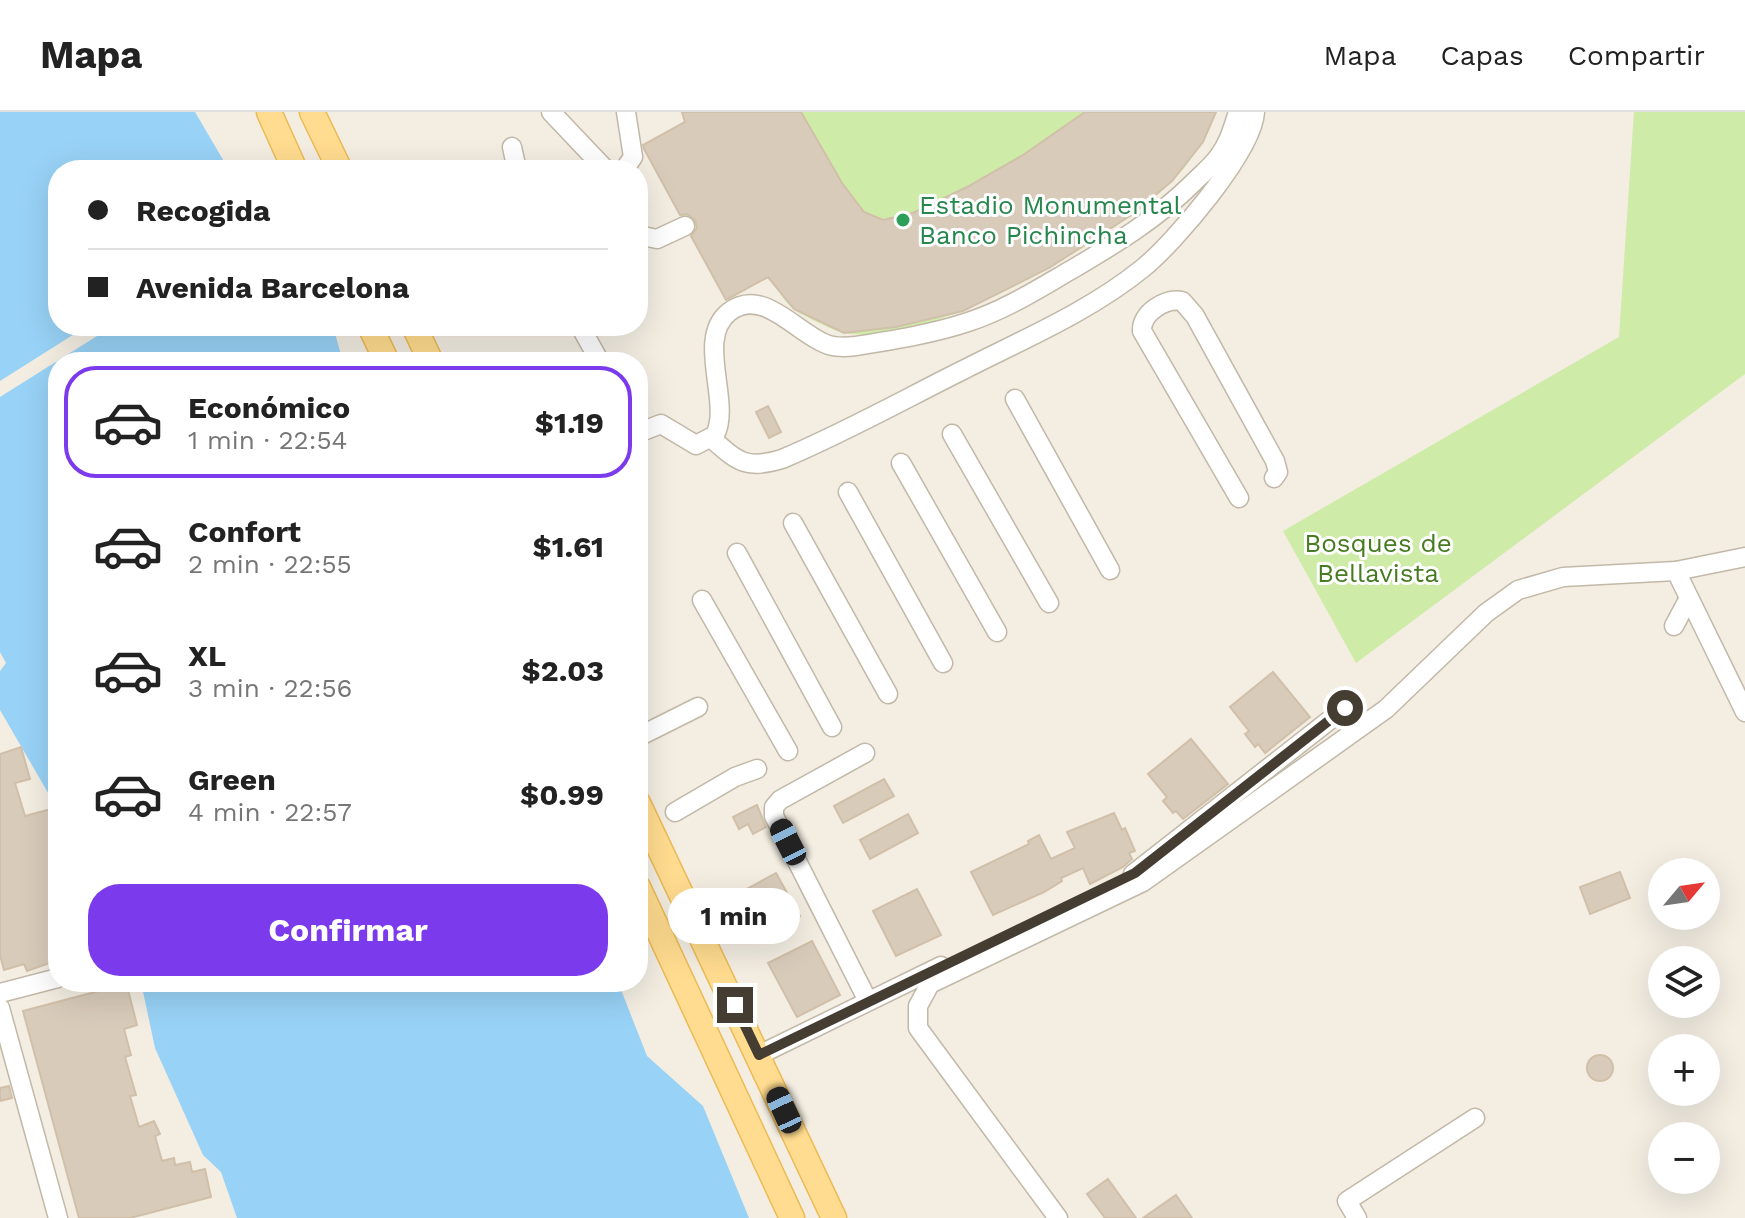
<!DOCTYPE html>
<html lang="es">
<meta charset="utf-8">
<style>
body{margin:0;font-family:"Work Sans",sans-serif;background:#f6f6f6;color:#222;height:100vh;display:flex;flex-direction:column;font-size:30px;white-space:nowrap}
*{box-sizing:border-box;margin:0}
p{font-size:26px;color:#767676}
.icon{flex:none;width:44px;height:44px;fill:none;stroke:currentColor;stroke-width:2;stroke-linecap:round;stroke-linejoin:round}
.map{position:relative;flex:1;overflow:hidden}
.details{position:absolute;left:48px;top:240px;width:600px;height:640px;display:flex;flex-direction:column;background:#fff;border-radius:32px;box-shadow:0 8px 32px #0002}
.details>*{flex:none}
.banner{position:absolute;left:48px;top:48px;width:600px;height:176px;border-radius:32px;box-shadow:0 8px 32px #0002;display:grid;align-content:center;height:176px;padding:0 40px;background:#fff}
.needle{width:52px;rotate:61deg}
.tools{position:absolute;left:1648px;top:746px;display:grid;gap:16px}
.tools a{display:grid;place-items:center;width:72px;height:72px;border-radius:50%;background:#fff;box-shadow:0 8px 32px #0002;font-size:40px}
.end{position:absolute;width:36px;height:36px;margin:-18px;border:10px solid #453d32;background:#fff;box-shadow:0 0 0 4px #fff}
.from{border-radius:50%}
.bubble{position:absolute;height:56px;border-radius:28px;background:#fff;box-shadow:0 8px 32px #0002;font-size:26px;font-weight:700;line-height:56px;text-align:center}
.car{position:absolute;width:24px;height:48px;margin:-24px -12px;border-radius:10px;box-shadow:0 0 6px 2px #0007;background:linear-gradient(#222 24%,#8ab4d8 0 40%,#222 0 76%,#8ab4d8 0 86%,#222 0)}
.banner b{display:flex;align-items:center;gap:28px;height:76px;font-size:30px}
.banner b+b{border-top:2px solid #e0e0e0}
.banner i{width:20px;height:20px;background:#222}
ul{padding:14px 0 0;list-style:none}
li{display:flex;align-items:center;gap:24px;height:112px;margin:0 16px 12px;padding:0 24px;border:4px solid transparent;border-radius:32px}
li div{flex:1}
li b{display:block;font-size:30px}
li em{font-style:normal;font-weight:700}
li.selected{border-color:#7c3aed}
li>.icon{width:72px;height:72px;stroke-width:1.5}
.button{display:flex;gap:16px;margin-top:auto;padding:16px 40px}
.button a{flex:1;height:92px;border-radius:32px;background:#7c3aed;color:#fff;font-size:32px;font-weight:700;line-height:92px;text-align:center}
header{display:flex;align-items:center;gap:48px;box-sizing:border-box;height:112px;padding:0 40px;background:#fff;border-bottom:2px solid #e0e0e0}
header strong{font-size:38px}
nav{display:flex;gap:44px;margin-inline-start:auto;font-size:28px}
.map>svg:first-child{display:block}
.green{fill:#ceeba7}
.water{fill:#98d2f6}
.pier{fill:#f3ede2}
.building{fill:#d8cbba;stroke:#d1c0a9;stroke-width:2}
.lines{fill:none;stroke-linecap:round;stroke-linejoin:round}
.minor-casing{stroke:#c2b8a7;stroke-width:21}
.major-casing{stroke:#edbb56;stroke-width:27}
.minor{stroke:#fff;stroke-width:18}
.major{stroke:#ffdc8f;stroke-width:24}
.route{stroke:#453d32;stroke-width:10}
.leisure-dot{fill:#2e9e5b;stroke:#fff;stroke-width:3}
.labels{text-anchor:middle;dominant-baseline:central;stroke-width:6;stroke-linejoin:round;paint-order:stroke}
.leisure-label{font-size:26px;fill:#27864d;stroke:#fff;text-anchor:start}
.park-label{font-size:26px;fill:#467b21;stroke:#fff}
</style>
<header>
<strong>Mapa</strong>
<nav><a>Mapa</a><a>Capas</a><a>Compartir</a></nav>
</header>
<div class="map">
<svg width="1745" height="1106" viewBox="0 0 1745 1106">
<rect width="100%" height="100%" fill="#f3ede2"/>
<!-- green -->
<g class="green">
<path d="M682,0H1216C1205,26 1191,52 1170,71C1108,129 930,237 844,221C834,219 804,204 795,198C784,190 776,175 768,165L726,189L642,33L685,10Z"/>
<polygon points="1634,0 1745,0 1745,262 1356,551 1283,419 1619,225"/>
</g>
<!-- water -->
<g class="water">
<polygon points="0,0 195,0 229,58 58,58 58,214 333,214 343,250 58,250 58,698 0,598 0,559 6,551 0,540"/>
<polygon points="141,870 618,870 647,944 703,994 749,1106 237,1106 221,1060 203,1043 155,936"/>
</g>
<!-- pier -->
<polygon class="pier" points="87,214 113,214 0,285 0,269"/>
<!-- building -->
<g class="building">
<polygon points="682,0 801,0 842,71 864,100 883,108 913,101 967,75 1023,43 1085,0 1216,0 1203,30 1172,69 1133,102 1049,156 963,199 896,215 844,221 794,197 768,165 726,188 691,124 697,116 695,108 687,102 680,103 644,37 643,33 685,10"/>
<polygon points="768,294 781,320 769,326 756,300"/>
<polygon points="1273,560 1310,605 1265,641 1258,632 1255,635 1245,622 1249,619 1230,595"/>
<polygon points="1191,627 1228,672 1183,707 1176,699 1173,701 1163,689 1167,685 1148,662"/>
<polygon points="21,635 30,667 15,671 25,704 51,697 52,702 58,700 58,848 27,859 24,852 4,858 0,843 0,642"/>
<polygon points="884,667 894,684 843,711 834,694"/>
<polygon points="757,693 766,715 753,722 748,712 739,717 733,705"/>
<polygon points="1114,701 1122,718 1125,716 1135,739 1129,741 1132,747 1123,755 1090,772 1083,756 1061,766 1062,769 1044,780 993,803 971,760 1029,732 1028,729 1039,723 1051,747 1075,736 1067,720"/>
<polygon points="908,702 918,721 870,747 860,728"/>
<polygon points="1620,760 1630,786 1590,802 1580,775"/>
<polygon points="776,761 800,804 757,827 734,784"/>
<polygon points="917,777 941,823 896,844 873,799"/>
<polygon points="812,829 840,883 797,905 768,851"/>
<polygon points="108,870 126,870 137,913 124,917 131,943 125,945 136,983 130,984 139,1015 154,1009 160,1022 155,1024 162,1049 174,1046 175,1053 190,1050 192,1060 205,1057 211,1085 130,1106 79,1106 23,899 110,876"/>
<circle cx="1600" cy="956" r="13"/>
<polygon points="9,974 12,986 0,989 0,976"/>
<polygon points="1108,1067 1136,1106 1105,1106 1087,1082"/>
<polygon points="1176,1083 1192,1106 1143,1106"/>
</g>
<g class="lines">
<!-- minor casing -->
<g class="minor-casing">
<g id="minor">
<polyline points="551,0 606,58"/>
<polyline points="512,35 517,58"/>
<polyline points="624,58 633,45 626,0"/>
<polyline points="638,123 657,127 685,114"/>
<polyline points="580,214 600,250"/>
<polyline points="1015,287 1110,458"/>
<path d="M638,321L661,312L696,333L715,323C732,290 695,227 729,200C763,174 796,221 826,232C835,236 846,235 856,234C893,228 932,222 968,210C1005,198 1038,177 1071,158C1115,132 1157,107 1194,70C1202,62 1212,54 1219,44C1229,31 1233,15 1238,0"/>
<polyline points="952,322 1049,491"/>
<path d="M711,326C738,350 746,358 782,347C844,321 903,288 963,258C1022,228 1092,198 1143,156C1174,131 1253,39 1255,0"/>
<polyline points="901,351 997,520"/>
<polyline points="848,380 943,551"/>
<path d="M1239,386L1142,219C1141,201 1165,186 1182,189L1195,204L1275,349L1278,360L1274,366"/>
<polyline points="793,411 888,582"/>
<polyline points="737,441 832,615"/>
<polyline points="1676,459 1745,600"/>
<polyline points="702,488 788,639"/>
<polyline points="1674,514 1689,486"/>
<polyline points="638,625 698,595"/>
<polyline points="865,641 780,688 774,695 774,704 868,889"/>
<polyline points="675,700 735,665 757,657"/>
<polyline points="1133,762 1345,596"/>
<polyline points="0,881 58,866"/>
<polyline points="0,896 58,1106"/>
<polyline points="759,943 941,854"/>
<polyline points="1058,1106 918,916 918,894 930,872 1143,770 1386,597 1486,501 1518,478 1563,465 1676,459 1745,445"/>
<polyline points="1357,1106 1347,1089 1475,1006"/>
</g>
</g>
<!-- major casing -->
<g class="major-casing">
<g id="major">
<polyline points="269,0 295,58"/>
<polyline points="312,0 340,58"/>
<polyline points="370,214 387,250"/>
<polyline points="414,214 431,250"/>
<polyline points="638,691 834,1106"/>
<polyline points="638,775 792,1106"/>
</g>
</g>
<!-- minor -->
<use href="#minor" class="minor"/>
<!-- major -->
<use href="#major" class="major"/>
</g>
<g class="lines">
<!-- route -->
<polyline class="route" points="735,893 759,943 1135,761 1345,596"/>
</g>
<!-- markers -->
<circle class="leisure-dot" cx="903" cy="108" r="8"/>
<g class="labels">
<!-- leisure labels -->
<g class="leisure-label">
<text x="919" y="93">Estadio Monumental<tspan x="919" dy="30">Banco Pichincha</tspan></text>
</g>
<!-- park labels -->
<g class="park-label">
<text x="1378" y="431">Bosques de<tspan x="1378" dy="30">Bellavista</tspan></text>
</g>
</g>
</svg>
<div class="tools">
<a><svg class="needle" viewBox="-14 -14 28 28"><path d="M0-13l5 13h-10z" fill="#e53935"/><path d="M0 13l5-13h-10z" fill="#767676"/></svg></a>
<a><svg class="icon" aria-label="layers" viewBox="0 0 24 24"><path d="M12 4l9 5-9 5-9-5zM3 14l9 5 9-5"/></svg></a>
<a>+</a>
<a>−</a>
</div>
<i class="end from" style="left:1345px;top:596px"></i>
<i class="end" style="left:735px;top:893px"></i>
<div class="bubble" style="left:668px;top:776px;width:132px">1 min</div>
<i class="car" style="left:788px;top:730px;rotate:333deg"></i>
<i class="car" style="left:784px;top:998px;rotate:335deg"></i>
<div class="banner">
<b><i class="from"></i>Recogida</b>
<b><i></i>Avenida Barcelona</b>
</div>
<section class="details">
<ul>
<li class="selected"><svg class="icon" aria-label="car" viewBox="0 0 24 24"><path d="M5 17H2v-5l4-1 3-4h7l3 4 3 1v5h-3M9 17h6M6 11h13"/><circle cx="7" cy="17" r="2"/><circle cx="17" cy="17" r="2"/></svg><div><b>Económico</b><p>1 min · 22:54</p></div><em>$1.19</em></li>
<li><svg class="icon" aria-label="car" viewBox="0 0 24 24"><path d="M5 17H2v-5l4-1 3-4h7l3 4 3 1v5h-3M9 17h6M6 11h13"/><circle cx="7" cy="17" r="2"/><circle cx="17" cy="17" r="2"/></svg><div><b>Confort</b><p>2 min · 22:55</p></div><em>$1.61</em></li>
<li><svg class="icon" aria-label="car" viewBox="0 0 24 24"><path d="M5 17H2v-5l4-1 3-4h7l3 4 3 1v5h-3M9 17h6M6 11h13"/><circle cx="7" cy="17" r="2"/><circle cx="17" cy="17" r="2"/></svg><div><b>XL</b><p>3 min · 22:56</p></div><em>$2.03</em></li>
<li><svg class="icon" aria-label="car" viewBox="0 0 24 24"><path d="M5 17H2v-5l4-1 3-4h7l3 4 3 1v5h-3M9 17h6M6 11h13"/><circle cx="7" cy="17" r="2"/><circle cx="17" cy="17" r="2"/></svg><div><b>Green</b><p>4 min · 22:57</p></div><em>$0.99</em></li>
</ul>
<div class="button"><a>Confirmar</a></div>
</section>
</div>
